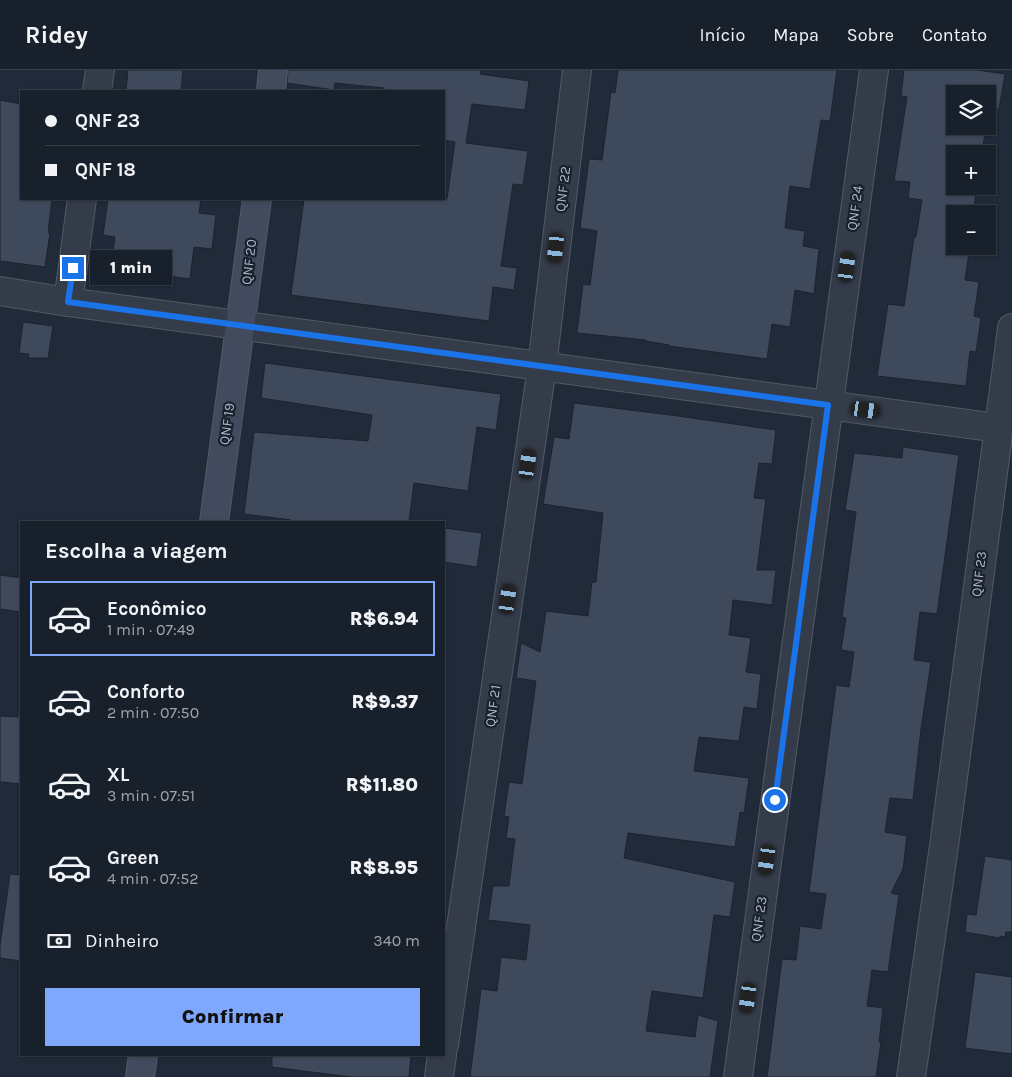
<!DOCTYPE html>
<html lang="pt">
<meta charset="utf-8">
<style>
body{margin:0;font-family:Karla,sans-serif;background:#252d37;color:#f1f3f6;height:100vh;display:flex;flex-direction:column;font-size:19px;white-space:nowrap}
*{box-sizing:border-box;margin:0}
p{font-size:16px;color:#9fa3a9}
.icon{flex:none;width:28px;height:28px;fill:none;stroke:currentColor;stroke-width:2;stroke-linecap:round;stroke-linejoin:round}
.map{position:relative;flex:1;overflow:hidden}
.sheet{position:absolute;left:20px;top:451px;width:425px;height:535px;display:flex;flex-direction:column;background:#18202b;border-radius:0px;box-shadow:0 1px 4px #0004,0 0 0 1px #363e47}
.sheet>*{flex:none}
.banner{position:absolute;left:20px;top:20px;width:425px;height:110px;border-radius:0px;box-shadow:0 1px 4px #0004,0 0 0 1px #363e47;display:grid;align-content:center;height:110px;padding:0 25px;background:#18202b}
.buttons{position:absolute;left:946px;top:15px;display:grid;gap:10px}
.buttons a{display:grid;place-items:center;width:50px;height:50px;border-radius:0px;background:#18202b;box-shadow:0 1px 4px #0004,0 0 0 1px #363e47;font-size:25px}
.end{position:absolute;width:22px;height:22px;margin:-11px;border:6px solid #1a73e8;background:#fff;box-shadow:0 0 0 2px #fff}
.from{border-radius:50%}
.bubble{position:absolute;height:35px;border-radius:0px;background:#18202b;box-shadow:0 1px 4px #0004,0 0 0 1px #363e47;font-size:16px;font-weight:800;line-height:35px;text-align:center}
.car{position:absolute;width:15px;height:30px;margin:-15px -8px;border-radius:6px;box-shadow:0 0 4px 1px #0007;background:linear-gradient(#222 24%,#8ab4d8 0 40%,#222 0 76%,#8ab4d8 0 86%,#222 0)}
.banner b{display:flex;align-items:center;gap:18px;height:48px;font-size:19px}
.banner b+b{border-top:1px solid #363e47}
.banner i{width:12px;height:12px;background:#f1f3f6}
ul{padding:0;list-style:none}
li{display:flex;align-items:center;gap:15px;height:75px;margin:0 10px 8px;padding:0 15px;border:2px solid transparent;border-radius:0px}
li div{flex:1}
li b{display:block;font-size:19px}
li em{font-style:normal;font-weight:800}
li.selected{border-color:#7fa7fb}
li>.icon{width:45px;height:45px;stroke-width:1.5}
h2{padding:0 25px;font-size:22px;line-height:60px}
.pay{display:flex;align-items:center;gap:12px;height:55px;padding:0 25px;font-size:19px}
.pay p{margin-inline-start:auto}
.action{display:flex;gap:10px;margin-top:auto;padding:10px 25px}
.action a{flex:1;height:58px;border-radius:0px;background:#7fa7fb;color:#111;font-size:20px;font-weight:800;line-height:58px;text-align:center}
header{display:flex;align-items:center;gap:30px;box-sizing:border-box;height:70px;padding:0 25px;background:#18202b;border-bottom:1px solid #363e47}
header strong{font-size:24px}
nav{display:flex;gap:28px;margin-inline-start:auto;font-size:18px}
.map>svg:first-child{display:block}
.building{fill:#3f495c;stroke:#1b2330}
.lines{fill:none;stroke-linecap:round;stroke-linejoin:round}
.street-casing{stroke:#525967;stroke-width:30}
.secondary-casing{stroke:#525967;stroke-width:30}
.street{stroke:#343c4a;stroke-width:28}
.secondary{stroke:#424a5d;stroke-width:28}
.route{stroke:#1a73e8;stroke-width:6}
.labels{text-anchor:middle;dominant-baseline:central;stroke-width:4.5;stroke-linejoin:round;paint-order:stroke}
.street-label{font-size:14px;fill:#afb6c6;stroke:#19212e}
</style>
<header>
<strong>Ridey</strong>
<nav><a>Início</a><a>Mapa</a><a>Sobre</a><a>Contato</a></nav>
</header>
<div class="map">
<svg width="1012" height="1007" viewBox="0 0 1012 1007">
<rect width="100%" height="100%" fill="#202a39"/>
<!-- building -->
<g class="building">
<polygon points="128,0 183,0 181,21 126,21"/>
<polygon points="288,0 481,0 480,4 529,11 525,40 472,34 466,73 528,81 523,115 513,114 501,196 517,198 514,220 493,217 489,251 291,225 304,129 447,129 455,72 444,70 444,21 383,21 384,18 335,13 334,20 287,13"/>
<polygon points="618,0 837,0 830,51 821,50 810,119 790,116 785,158 805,161 803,176 819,179 814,224 795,220 790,257 772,254 767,289 669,276 669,275 646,271 646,270 577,263 583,214 590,215 597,161 580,158 589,89 602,90 611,22 615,23"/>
<polygon points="904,0 977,0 1005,4 999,39 989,38 988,45 988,24 955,24 955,56 986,56 982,84 955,84 955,116 977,116 973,144 955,144 955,176 970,176 965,210 979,212 974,246 981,248 976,282 970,281 966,316 877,306 888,234 904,236 914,167 916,167 922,130 908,128 910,112 894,111 907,27 901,26"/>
<polygon points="0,30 21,34 21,129 52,129 48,163 50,163 45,197 0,191"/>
<polygon points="108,129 201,129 199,143 216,145 212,179 194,177 190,209 111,198 115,167 103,165"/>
<polygon points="23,252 53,256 48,288 28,288 29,284 19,283"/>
<polygon points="265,293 501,324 496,360 477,357 468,421 414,413 409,452 291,452 291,450 244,444 254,362 368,371 372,345 261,328"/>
<polygon points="574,333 678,346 776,360 772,394 759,393 754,428 766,429 757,500 776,500 772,535 733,530 729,565 751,568 746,602 761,604 757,639 744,637 739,671 699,667 694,701 749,708 744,743 740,742 735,777 628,763 624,788 735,812 730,847 714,845 703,928 652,921 646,961 695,967 698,945 718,951 710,1007 470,1007 481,919 497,921 501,887 526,890 530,855 488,850 493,816 509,816 515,769 506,768 509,747 504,746 509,712 522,714 536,611 516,608 521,573 540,582 546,541 588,546 592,512 596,512 603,443 543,434 554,367 569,369"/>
<polygon points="903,377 959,385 937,544 920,542 914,590 931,592 921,659 913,730 890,728 885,762 907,766 903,799 891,823 899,825 888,902 872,900 867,936 883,938 879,972 881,972 876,1007 767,1007 782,889 796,890 800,856 821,859 826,824 809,822 836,615 849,617 854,582 841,580 846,548 842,547 856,442 845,440 854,383 902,388"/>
<polygon points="444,458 482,463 477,497 444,492"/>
<polygon points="0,505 21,508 21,542 0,539"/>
<polygon points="0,646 21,647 21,714 0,712"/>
<polygon points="985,786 1012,790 1012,862 1006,862 1005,867 1000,866 1000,868 965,862 967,844 976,845"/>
<polygon points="10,804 21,805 21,891 0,888 0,875"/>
<polygon points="975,902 1012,907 1012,984 965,978"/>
<polygon points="272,985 411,985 409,1007 351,1007 272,997"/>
</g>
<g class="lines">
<!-- street casing -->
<g class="street-casing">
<g id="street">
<polyline points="97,21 100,0"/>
<polyline points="0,221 68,232 998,358"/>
<polyline points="68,232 82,129"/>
<polyline points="444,975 542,297 577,0"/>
<polyline points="439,1007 442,985"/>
<polyline points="738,1007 874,0"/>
<polyline points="911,1007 944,776 1012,258"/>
</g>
</g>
<!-- secondary casing -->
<g class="secondary-casing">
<g id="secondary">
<polyline points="271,21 273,0"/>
<polyline points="214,452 257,129"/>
<polyline points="140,1007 143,985"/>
</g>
</g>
<!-- street -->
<use href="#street" class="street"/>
<!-- secondary -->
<use href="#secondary" class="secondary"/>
</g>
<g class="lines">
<!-- route -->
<polyline class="route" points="73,198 68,232 828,335 775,730"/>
</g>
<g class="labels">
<!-- street labels -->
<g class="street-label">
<text transform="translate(563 119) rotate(-83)">QNF 22</text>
<text transform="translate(855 138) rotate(-82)">QNF 24</text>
<text transform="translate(249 192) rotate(-83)">QNF 20</text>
<text transform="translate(227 354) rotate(-82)">QNF 19</text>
<text transform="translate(979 504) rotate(-83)">QNF 23</text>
<text transform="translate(493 636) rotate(-82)">QNF 21</text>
<text transform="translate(759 849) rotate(-82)">QNF 23</text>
</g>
</g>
</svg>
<div class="buttons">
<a><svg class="icon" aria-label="layers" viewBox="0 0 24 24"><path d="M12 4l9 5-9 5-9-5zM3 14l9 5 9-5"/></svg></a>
<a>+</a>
<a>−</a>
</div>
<i class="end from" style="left:775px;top:730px"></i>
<i class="end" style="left:73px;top:198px"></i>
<div class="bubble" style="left:90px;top:180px;width:82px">1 min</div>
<i class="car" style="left:556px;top:178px;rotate:186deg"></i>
<i class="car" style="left:847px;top:197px;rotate:8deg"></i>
<i class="car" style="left:866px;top:340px;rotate:98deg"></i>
<i class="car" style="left:528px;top:394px;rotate:8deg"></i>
<i class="car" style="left:508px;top:529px;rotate:8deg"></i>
<i class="car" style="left:767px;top:790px;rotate:188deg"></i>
<i class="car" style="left:748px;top:928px;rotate:188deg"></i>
<div class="banner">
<b><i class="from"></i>QNF 23</b>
<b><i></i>QNF 18</b>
</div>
<section class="sheet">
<h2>Escolha a viagem</h2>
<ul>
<li class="selected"><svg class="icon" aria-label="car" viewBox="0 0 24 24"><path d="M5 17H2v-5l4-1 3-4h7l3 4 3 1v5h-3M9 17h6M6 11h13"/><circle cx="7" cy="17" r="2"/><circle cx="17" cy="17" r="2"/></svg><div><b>Econômico</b><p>1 min · 07:49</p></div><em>R$6.94</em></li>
<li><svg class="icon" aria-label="car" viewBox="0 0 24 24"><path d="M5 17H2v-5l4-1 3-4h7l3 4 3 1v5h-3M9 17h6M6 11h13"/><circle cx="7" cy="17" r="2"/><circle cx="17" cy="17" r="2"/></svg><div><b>Conforto</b><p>2 min · 07:50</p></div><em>R$9.37</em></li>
<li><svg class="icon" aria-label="car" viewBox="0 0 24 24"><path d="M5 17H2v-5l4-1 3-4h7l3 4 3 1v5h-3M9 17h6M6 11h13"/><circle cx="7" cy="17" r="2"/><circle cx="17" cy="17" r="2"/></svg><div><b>XL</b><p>3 min · 07:51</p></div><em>R$11.80</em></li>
<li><svg class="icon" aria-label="car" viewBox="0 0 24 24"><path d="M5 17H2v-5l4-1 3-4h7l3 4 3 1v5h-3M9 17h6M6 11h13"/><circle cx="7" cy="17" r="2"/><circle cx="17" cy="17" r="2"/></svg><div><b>Green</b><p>4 min · 07:52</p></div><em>R$8.95</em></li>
</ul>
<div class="pay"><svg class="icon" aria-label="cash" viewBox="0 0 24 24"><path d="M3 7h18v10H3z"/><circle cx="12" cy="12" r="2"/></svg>Dinheiro<p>340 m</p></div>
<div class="action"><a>Confirmar</a></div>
</section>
</div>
